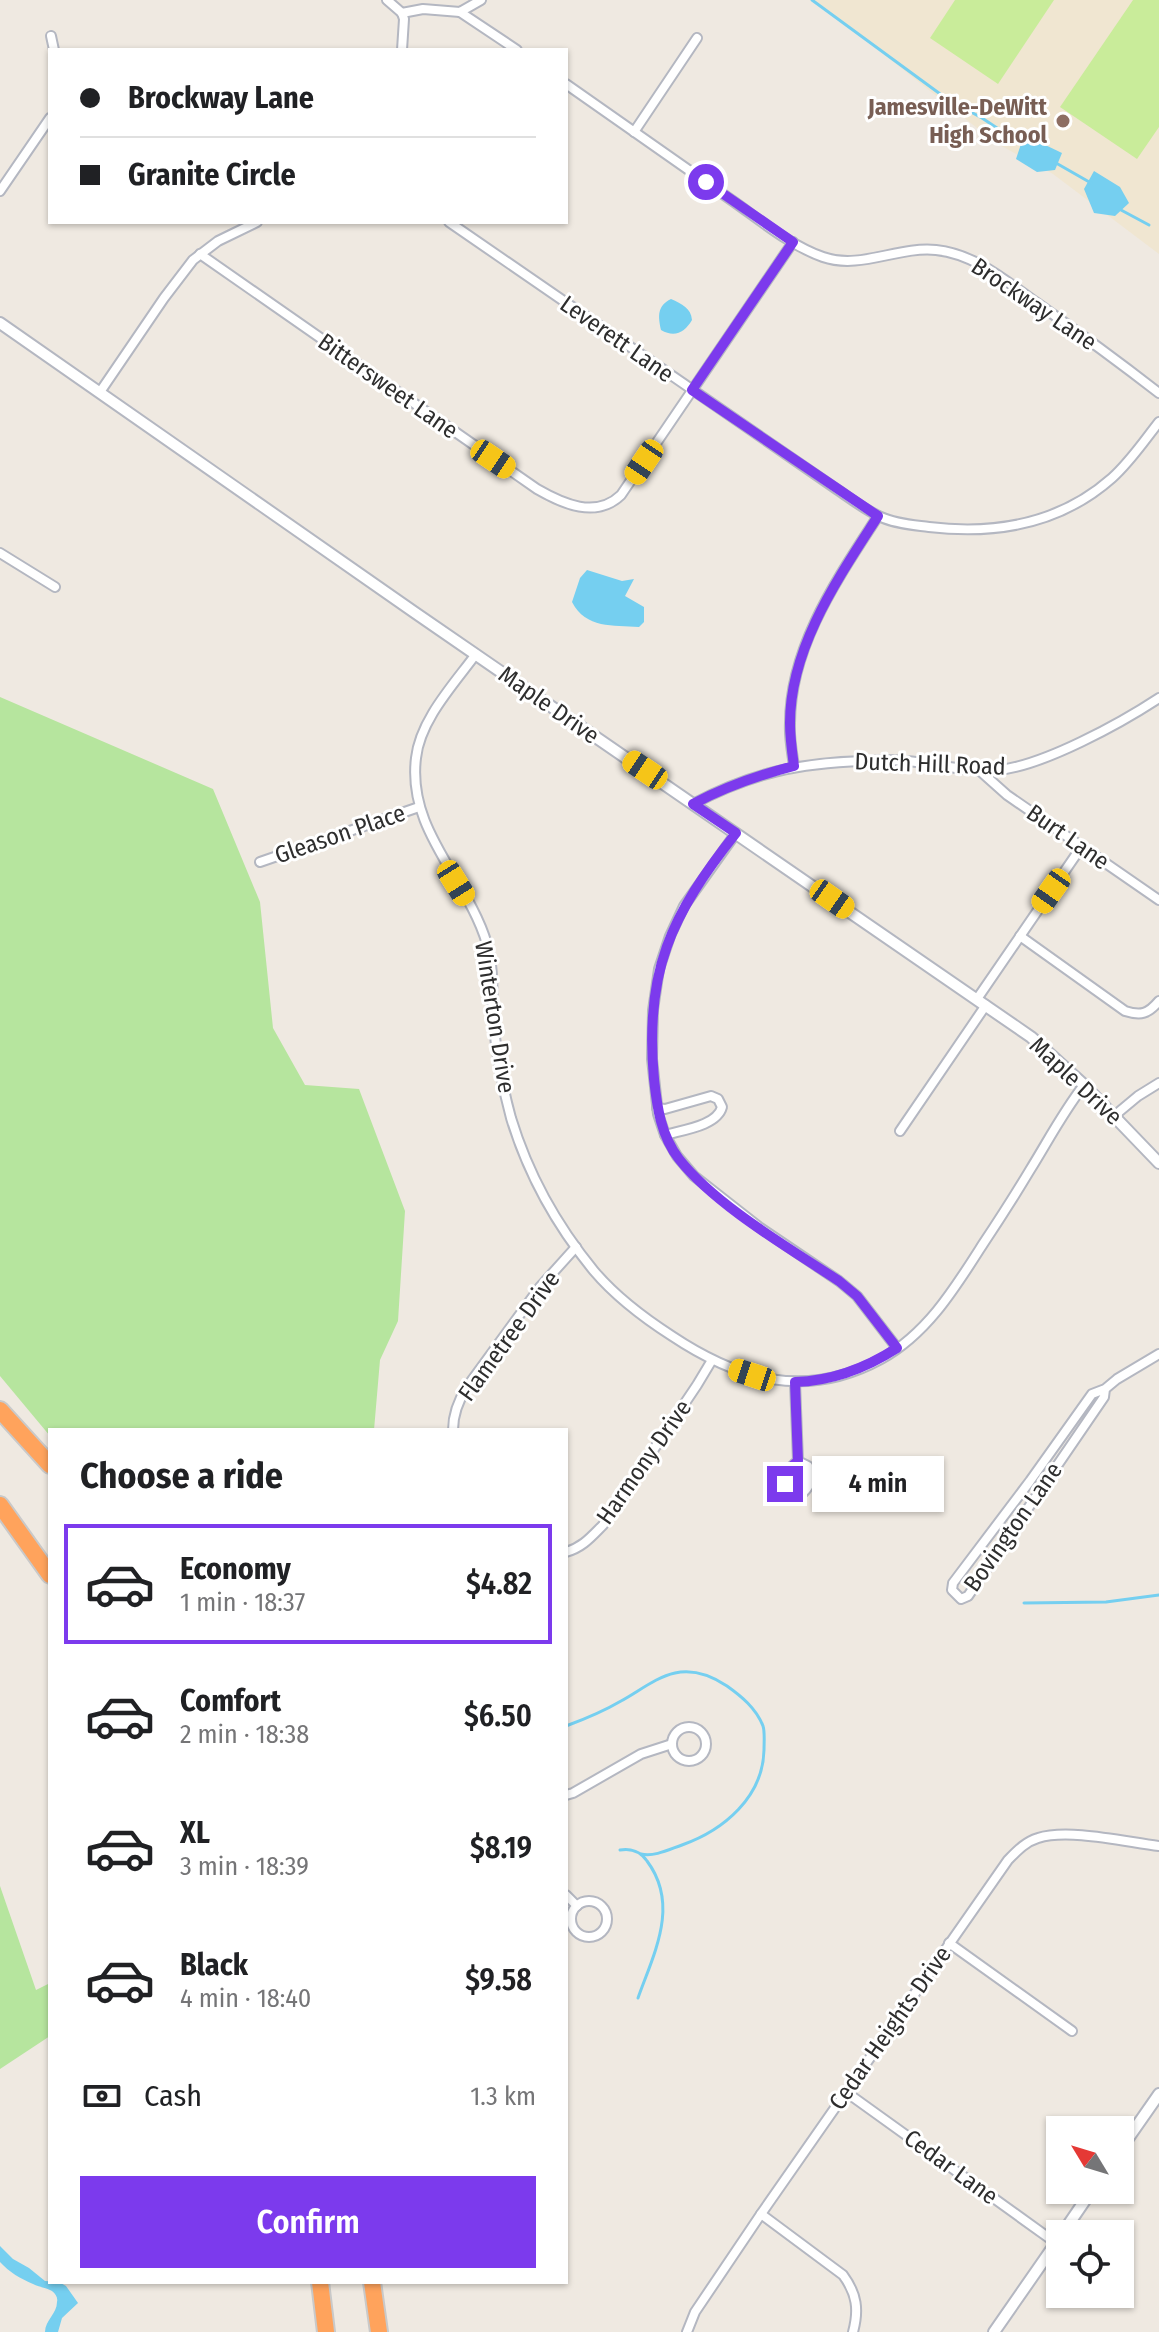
<!DOCTYPE html>
<meta charset="utf-8">
<style>
body{margin:0;font-family:"Fira Sans Condensed",sans-serif;background:#f6f6f6;color:#202124;height:100vh;display:flex;flex-direction:column;font-size:30px;white-space:nowrap}
*{box-sizing:border-box;margin:0}
p{font-size:26px;color:#757577}
.icon{flex:none;width:44px;height:44px;fill:none;stroke:currentColor;stroke-width:2;stroke-linecap:round;stroke-linejoin:round}
.map{position:relative;flex:1;overflow:hidden}
.drawer{position:absolute;left:48px;top:1428px;width:520px;height:856px;display:flex;flex-direction:column;background:#fff;border-radius:0px;box-shadow:0 2px 6px #0004}
.drawer>*{flex:none}
.hud{position:absolute;left:48px;top:48px;width:520px;height:176px;border-radius:0px;box-shadow:0 2px 6px #0004;display:grid;align-content:center;height:176px;padding:0 32px;background:#fff}
.needle{width:52px;rotate:308deg}
.buttons{position:absolute;left:1046px;top:2116px;display:grid;gap:16px}
.buttons a{display:grid;place-items:center;width:88px;height:88px;border-radius:0px;background:#fff;box-shadow:0 2px 6px #0004;font-size:40px}
.end{position:absolute;width:36px;height:36px;margin:-18px;border:10px solid #7c3aed;background:#fff;box-shadow:0 0 0 4px #fff}
.from{border-radius:50%}
.bubble{position:absolute;height:56px;border-radius:0px;background:#fff;box-shadow:0 2px 6px #0004;font-size:26px;font-weight:600;line-height:56px;text-align:center}
.car{position:absolute;width:24px;height:48px;margin:-24px -12px;border-radius:10px;box-shadow:0 0 6px 2px #0007;background:linear-gradient(#f5c518 24%,#345 0 40%,#f5c518 0 76%,#345 0 86%,#f5c518 0)}
.hud b{display:flex;align-items:center;gap:28px;height:76px;font-size:30px}
.hud b+b{border-top:2px solid #e0e0e0}
.hud i{width:20px;height:20px;background:#202124}
ul{padding:0;list-style:none}
li{display:flex;align-items:center;gap:24px;height:120px;margin:0 16px 12px;padding:0 16px;border:4px solid transparent;border-radius:0px}
li div{flex:1}
li b{display:block;font-size:30px}
li em{font-style:normal;font-weight:600}
li.on{border-color:#7c3aed}
li>.icon{width:72px;height:72px;stroke-width:1.5}
h2{padding:0 32px;font-size:36px;line-height:96px}
.pay{display:flex;align-items:center;gap:20px;height:88px;padding:0 32px;font-size:30px}
.pay p{margin-inline-start:auto}
.action{display:flex;gap:16px;margin-top:auto;padding:16px 32px}
.action a{flex:1;height:92px;border-radius:0px;background:#7c3aed;color:#fff;font-size:32px;font-weight:600;line-height:92px;text-align:center}
.map>svg:first-child{display:block}
.education{fill:#f0e6d1}
.green{fill:#b6e59e}
.pitch{fill:#c9ec9a}
.water{fill:#75cff0}
.lines{fill:none;stroke-linecap:round;stroke-linejoin:round}
.stream{stroke:#75cff0;stroke-width:3}
.minor-casing{stroke:#b4b7c1;stroke-width:12}
.tertiary-casing{stroke:#b4b7c1;stroke-width:14}
.motorway-casing{stroke:#c9c9c9;stroke-width:20}
.minor{stroke:#fff;stroke-width:8}
.tertiary{stroke:#fff;stroke-width:10}
.motorway{stroke:#ffa35c;stroke-width:16}
.route{stroke:#7c3aed;stroke-width:10}
.education-dot{fill:#8d6e63;stroke:#fff;stroke-width:3}
.labels{text-anchor:middle;dominant-baseline:central;stroke-width:6;stroke-linejoin:round;paint-order:stroke}
.education-label{font-size:24px;font-weight:bold;fill:#785e54;stroke:#fff;text-anchor:end}
.street-label{font-size:24px;fill:#2e2e2e;stroke:#fff}
</style>
<div class="map">
<svg width="1159" height="2332" viewBox="0 0 1159 2332">
<rect width="100%" height="100%" fill="#efe9e1"/>
<!-- education -->
<polygon class="education" points="811,0 1159,0 1159,254 1053,174 996,143 839,19"/>
<!-- green -->
<g class="green">
<polygon points="0,697 213,789 260,902 273,1028 305,1085 359,1089 405,1211 398,1321 380,1360 374,1430 50,1430 50,1436 0,1376"/>
<polygon points="0,1886 36,1990 50,1983 50,2036 0,2069"/>
</g>
<!-- pitch -->
<g class="pitch">
<polygon points="955,0 1054,0 998,84 930,38"/>
<polygon points="1133,0 1159,0 1159,127 1137,159 1060,107"/>
</g>
<!-- water -->
<g class="water">
<polygon points="1039,142 1062,153 1055,170 1037,172 1016,159 1021,144"/>
<polygon points="1094,171 1120,187 1129,203 1115,216 1094,213 1084,189"/>
<path d="M671,299C682,304 691,308 692,320C685,332 675,338 661,330C658,316 657,306 671,299Z"/>
<path d="M587,570L622,581L634,579L625,596L644,607V622L639,627C613,625 586,629 572,602L580,578Z"/>
<path d="M0,2246L13,2259L29,2268L45,2281L59,2282L66,2286L78,2303L62,2318L58,2332H45C45,2320 57,2314 57,2302C58,2298 56,2294 52,2291C47,2288 39,2287 33,2284C21,2279 9,2272 0,2262Z"/>
</g>
<g class="lines">
<!-- stream -->
<g class="stream">
<polyline points="812,0 947,99 982,118 1021,144"/>
<polyline points="1056,163 1091,183"/>
<polyline points="1121,210 1149,225"/>
<polyline points="1024,1603 1106,1602 1159,1595"/>
<path d="M566,1726C585,1719 604,1711 621,1701C638,1692 656,1677 675,1673C693,1669 712,1676 727,1686C741,1696 756,1708 763,1726C765,1732 764,1742 764,1750C763,1797 724,1830 682,1845C670,1849 655,1857 641,1854"/>
<path d="M620,1850C631,1848 641,1852 647,1861C680,1905 654,1953 638,1998"/>
</g>
<!-- minor casing -->
<g class="minor-casing">
<g id="minor">
<polyline points="387,0 402,13"/>
<polyline points="460,12 517,50"/>
<polyline points="402,13 423,9 460,12 481,0"/>
<polyline points="402,13 404,19 402,50"/>
<polyline points="51,36 54,50"/>
<path d="M566,84C621,122 675,161 730,199C759,219 789,245 823,257C860,270 898,246 936,250C975,254 1006,281 1037,303C1078,332 1119,362 1159,393"/>
<polyline points="634,132 697,38"/>
<polyline points="0,191 50,118"/>
<path d="M449,222L835,488C850,498 865,510 881,517C896,524 914,525 929,527C996,535 1060,524 1112,478C1130,462 1144,441 1159,422"/>
<path d="M200,254L537,489C563,504 596,519 621,495L793,242"/>
<polyline points="100,392 164,298 193,260 218,241 257,222"/>
<polyline points="0,553 55,587"/>
<path d="M476,654C454,684 420,720 416,758C407,831 468,879 487,944C494,968 492,994 493,1018C496,1052 502,1085 511,1118C528,1174 557,1226 594,1271C616,1297 644,1318 672,1336C738,1380 806,1400 881,1359C927,1334 955,1288 983,1244C999,1220 1015,1195 1030,1170C1048,1141 1063,1112 1084,1085"/>
<path d="M794,766C792,752 789,737 790,723C790,646 838,578 878,516"/>
<polyline points="979,770 1007,795 1159,900"/>
<path d="M693,804C751,773 799,763 863,761C878,761 892,759 906,761C935,763 969,773 998,770C1043,766 1121,723 1159,698"/>
<polyline points="736,833 684,906 670,936 659,969 653,1010 652,1059 658,1114 665,1135 677,1156 694,1176 759,1227 839,1281 857,1296 897,1348"/>
<polyline points="260,862 419,807"/>
<path d="M1020,936L1125,1011C1141,1016 1148,1014 1159,1001"/>
<polyline points="977,999 1082,846"/>
<path d="M657,1108L665,1109L711,1096L718,1099L722,1107C717,1126 682,1130 665,1135"/>
<polyline points="1114,1116 1138,1096 1159,1083"/>
<polyline points="900,1131 986,1005"/>
<polyline points="795,1382 798,1461"/>
<polyline points="1105,1389 1104,1397 968,1596 961,1599 952,1590 953,1583 1030,1481 1092,1394 1105,1389 1117,1379 1159,1354"/>
<path d="M453,1430C453,1414 458,1401 467,1387L540,1287L576,1247"/>
<path d="M798,1461L808,1466C814,1479 810,1488 799,1496L788,1492C784,1480 787,1468 798,1461Z"/>
<path d="M566,1552C583,1547 591,1537 603,1525L697,1385L712,1360"/>
<circle cx="689" cy="1744" r="17"/>
<polyline points="566,1795 573,1793 641,1754 672,1744"/>
<polyline points="566,1895 577,1906"/>
<circle cx="589" cy="1919" r="18"/>
<polyline points="949,1943 1072,2031"/>
<polyline points="846,2092 1056,2243"/>
<path d="M761,2214L843,2275C857,2294 859,2310 853,2332"/>
<path d="M687,2332L695,2312L761,2214L1008,1860C1017,1851 1025,1842 1038,1838C1068,1828 1126,1842 1159,1846"/>
</g>
</g>
<!-- tertiary casing -->
<g class="tertiary-casing">
<g id="tertiary">
<polyline points="0,323 414,612 1031,1037 1084,1085 1159,1163"/>
<polyline points="1120,2150 1159,2094"/>
<polyline points="1062,2234 1092,2190"/>
<polyline points="994,2332 1060,2237"/>
</g>
</g>
<!-- motorway casing -->
<g class="motorway-casing">
<g id="motorway">
<polyline points="0,1410 50,1465"/>
<polyline points="0,1505 50,1575"/>
<polyline points="320,2282 326,2332"/>
<polyline points="372,2282 379,2332"/>
</g>
</g>
<!-- minor -->
<use href="#minor" class="minor"/>
<!-- tertiary -->
<use href="#tertiary" class="tertiary"/>
<!-- motorway -->
<use href="#motorway" class="motorway"/>
</g>
<g class="lines">
<!-- route -->
<path class="route" d="M706,182L793,242L692,390L878,516C839,577 790,647 790,723C790,737 792,752 794,766C759,775 725,787 693,804L736,833C671,915 644,972 654,1079C657,1107 661,1136 679,1159C715,1205 789,1248 839,1281L857,1296L897,1348C866,1368 832,1381 795,1382L798,1461L791,1467L785,1484"/>
</g>
<!-- markers -->
<circle class="education-dot" cx="1063" cy="121" r="8"/>
<g class="labels">
<!-- education labels -->
<g class="education-label">
<text x="1047" y="107">Jamesville-DeWitt<tspan x="1047" dy="28">High School</tspan></text>
</g>
<!-- street labels -->
<g class="street-label">
<text transform="translate(1034 304) rotate(34)">Brockway Lane</text>
<text transform="translate(617 339) rotate(35)">Leverett Lane</text>
<text transform="translate(388 386) rotate(35)">Bittersweet Lane</text>
<text transform="translate(549 705) rotate(35)">Maple Drive</text>
<text transform="translate(930 764) rotate(2)">Dutch Hill Road</text>
<text transform="translate(340 834) rotate(-19)">Gleason Place</text>
<text transform="translate(1068 837) rotate(35)">Burt Lane</text>
<text transform="translate(495 1017) rotate(81)">Winterton Drive</text>
<text transform="translate(1076 1081) rotate(43)">Maple Drive</text>
<text transform="translate(509 1336) rotate(-54)">Flametree Drive</text>
<text transform="translate(644 1462) rotate(-55)">Harmony Drive</text>
<text transform="translate(1013 1527) rotate(-55)">Bovington Lane</text>
<text transform="translate(890 2028) rotate(-55)">Cedar Heights Drive</text>
<text transform="translate(951 2167) rotate(36)">Cedar Lane</text>
</g>
</g>
</svg>
<div class="buttons">
<a><svg class="needle" viewBox="-14 -14 28 28"><path d="M0-13l5 13h-10z" fill="#e53935"/><path d="M0 13l5-13h-10z" fill="#757577"/></svg></a>
<a><svg class="icon" aria-label="locate" viewBox="0 0 24 24"><circle cx="12" cy="12" r="6"/><path d="M12 2v4M12 18v4M2 12h4M18 12h4"/></svg></a>
</div>
<i class="end from" style="left:706px;top:182px"></i>
<i class="end" style="left:785px;top:1484px"></i>
<div class="bubble" style="left:812px;top:1456px;width:132px">4 min</div>
<i class="car" style="left:493px;top:459px;rotate:124deg"></i>
<i class="car" style="left:644px;top:462px;rotate:214deg"></i>
<i class="car" style="left:645px;top:770px;rotate:304deg"></i>
<i class="car" style="left:456px;top:883px;rotate:148deg"></i>
<i class="car" style="left:1051px;top:891px;rotate:215deg"></i>
<i class="car" style="left:832px;top:899px;rotate:125deg"></i>
<i class="car" style="left:752px;top:1375px;rotate:288deg"></i>
<div class="hud">
<b><i class="from"></i>Brockway Lane</b>
<b><i></i>Granite Circle</b>
</div>
<section class="drawer">
<h2>Choose a ride</h2>
<ul>
<li class="on"><svg class="icon" aria-label="car" viewBox="0 0 24 24"><path d="M5 17H2v-5l4-1 3-4h7l3 4 3 1v5h-3M9 17h6M6 11h13"/><circle cx="7" cy="17" r="2"/><circle cx="17" cy="17" r="2"/></svg><div><b>Economy</b><p>1 min · 18:37</p></div><em>$4.82</em></li>
<li><svg class="icon" aria-label="car" viewBox="0 0 24 24"><path d="M5 17H2v-5l4-1 3-4h7l3 4 3 1v5h-3M9 17h6M6 11h13"/><circle cx="7" cy="17" r="2"/><circle cx="17" cy="17" r="2"/></svg><div><b>Comfort</b><p>2 min · 18:38</p></div><em>$6.50</em></li>
<li><svg class="icon" aria-label="car" viewBox="0 0 24 24"><path d="M5 17H2v-5l4-1 3-4h7l3 4 3 1v5h-3M9 17h6M6 11h13"/><circle cx="7" cy="17" r="2"/><circle cx="17" cy="17" r="2"/></svg><div><b>XL</b><p>3 min · 18:39</p></div><em>$8.19</em></li>
<li><svg class="icon" aria-label="car" viewBox="0 0 24 24"><path d="M5 17H2v-5l4-1 3-4h7l3 4 3 1v5h-3M9 17h6M6 11h13"/><circle cx="7" cy="17" r="2"/><circle cx="17" cy="17" r="2"/></svg><div><b>Black</b><p>4 min · 18:40</p></div><em>$9.58</em></li>
</ul>
<div class="pay"><svg class="icon" aria-label="cash" viewBox="0 0 24 24"><path d="M3 7h18v10H3z"/><circle cx="12" cy="12" r="2"/></svg>Cash<p>1.3 km</p></div>
<div class="action"><a>Confirm</a></div>
</section>
</div>
